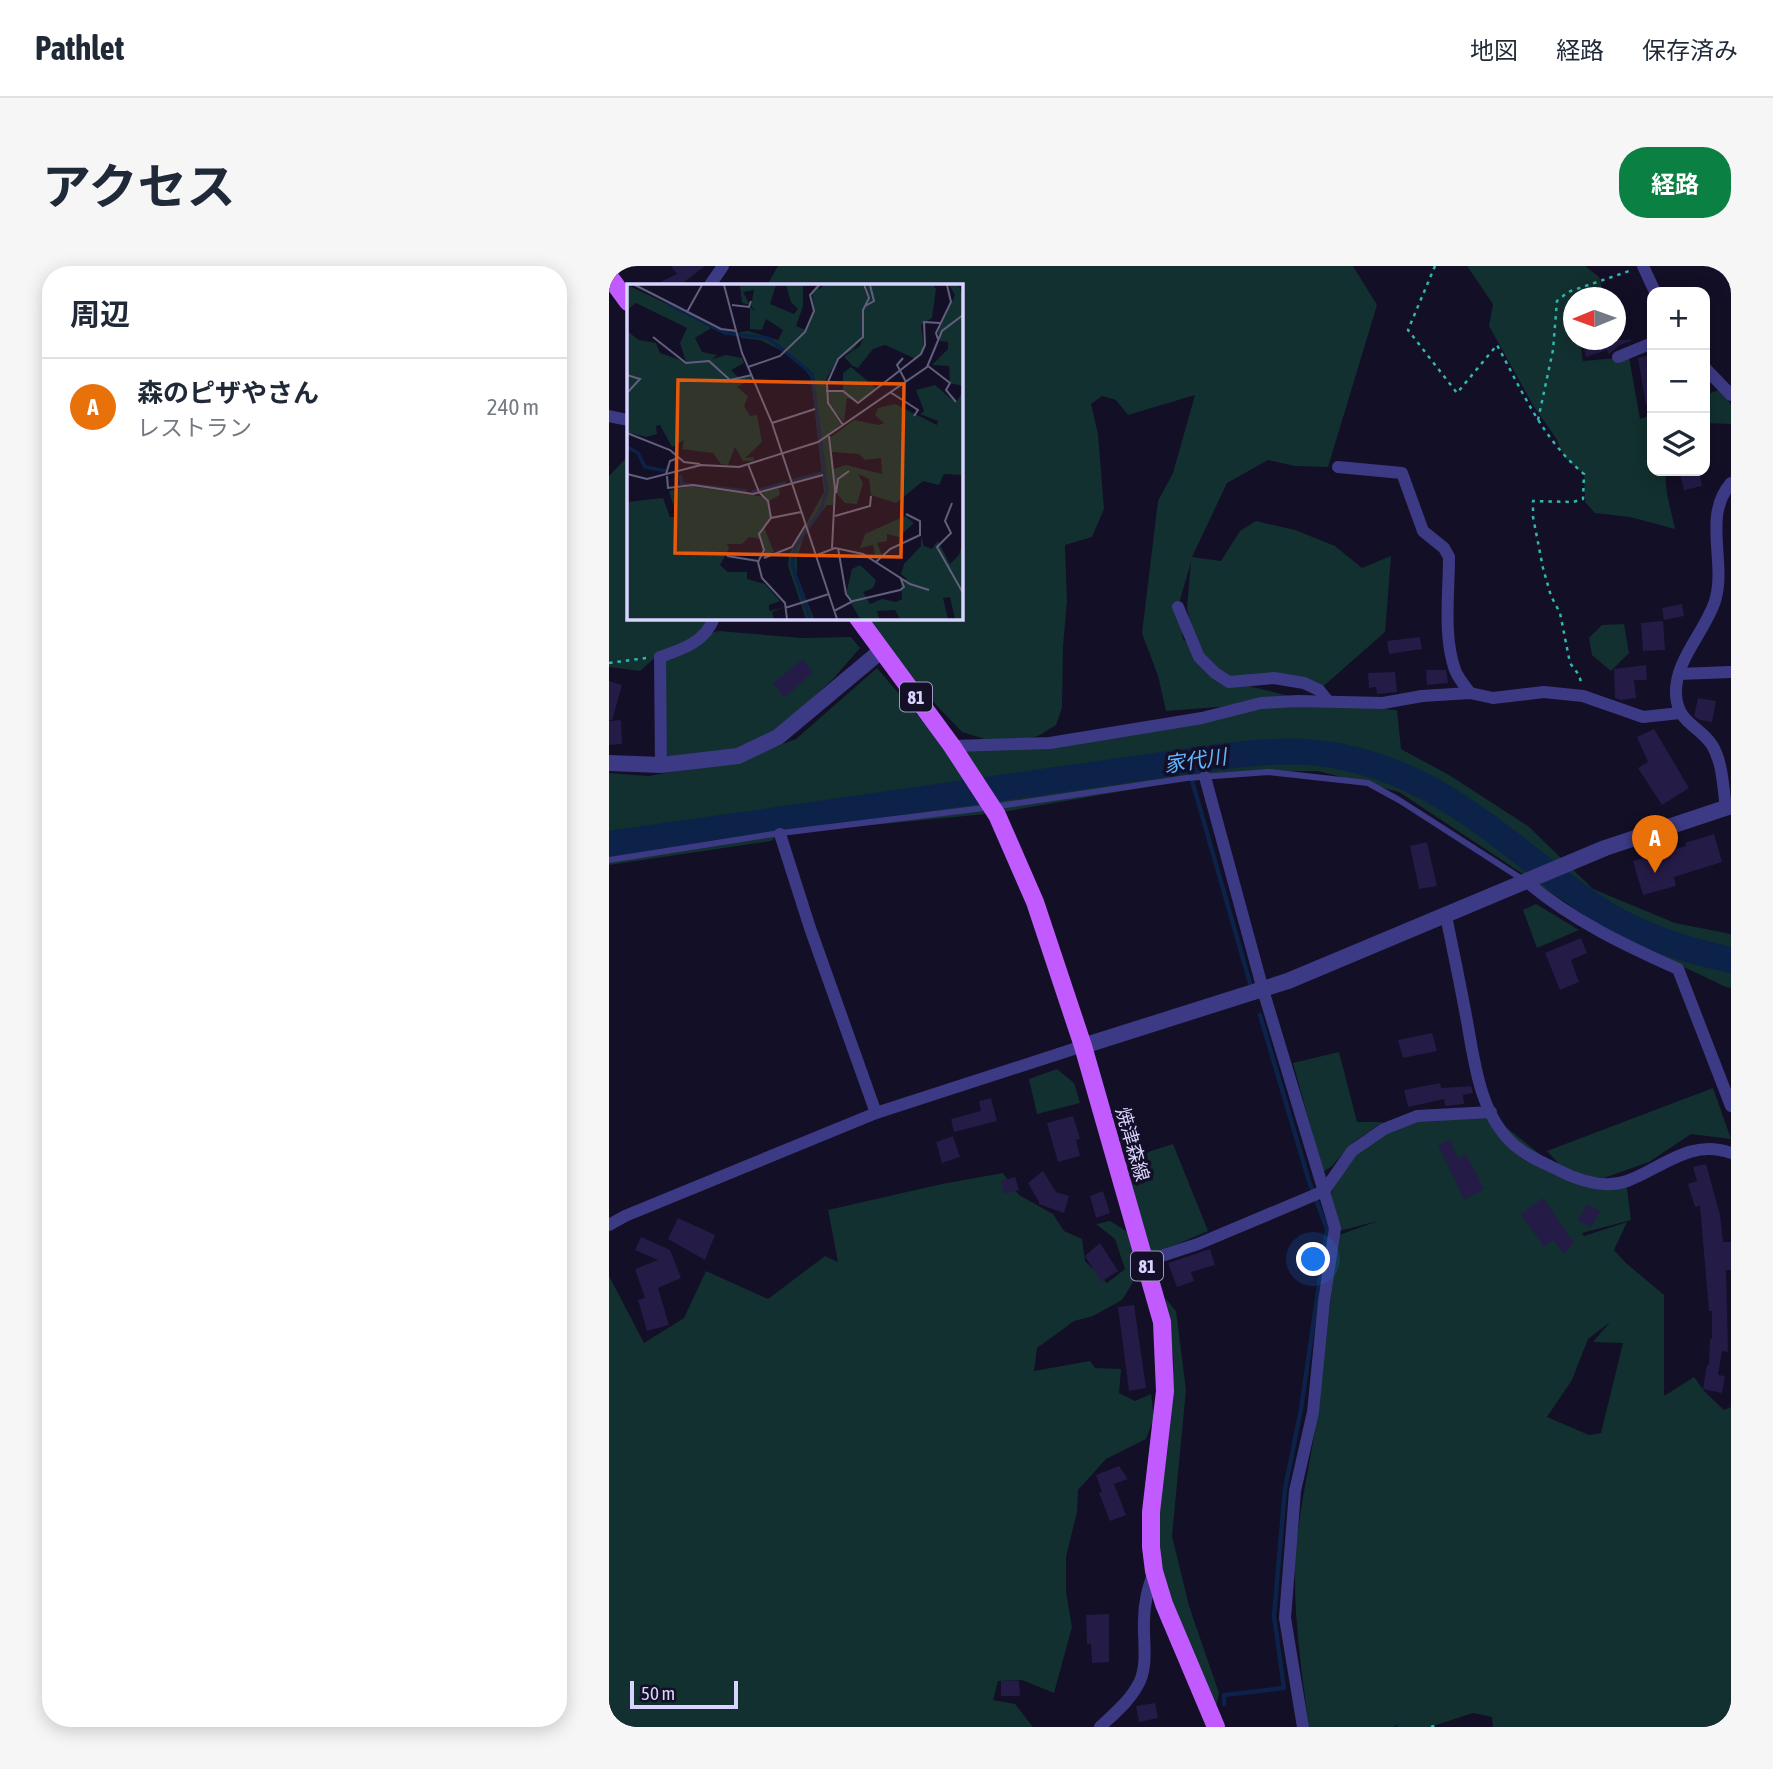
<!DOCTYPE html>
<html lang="ja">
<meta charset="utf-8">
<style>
:root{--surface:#fff;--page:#f6f6f7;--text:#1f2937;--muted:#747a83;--line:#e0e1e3;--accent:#0b8043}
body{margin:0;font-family:"Asap Condensed","Noto Sans JP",sans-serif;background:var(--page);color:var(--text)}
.controls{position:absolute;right:21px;top:21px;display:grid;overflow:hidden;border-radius:14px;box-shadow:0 4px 18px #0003}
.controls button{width:63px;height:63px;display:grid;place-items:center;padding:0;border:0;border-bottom:2px solid var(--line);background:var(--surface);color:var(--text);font:35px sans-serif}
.compass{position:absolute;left:954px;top:21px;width:63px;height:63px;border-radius:50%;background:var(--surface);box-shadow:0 4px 18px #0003;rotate:269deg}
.scale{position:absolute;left:21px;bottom:18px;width:108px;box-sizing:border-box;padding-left:7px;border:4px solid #d9d4ff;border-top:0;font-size:19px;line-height:24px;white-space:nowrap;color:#d9d4ff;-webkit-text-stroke:5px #130f26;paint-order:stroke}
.you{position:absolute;left:705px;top:994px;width:24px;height:24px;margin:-18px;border:5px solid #fff;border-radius:50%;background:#1a73e8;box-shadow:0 0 0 10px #1a73e833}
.badge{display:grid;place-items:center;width:46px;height:46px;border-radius:50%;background:var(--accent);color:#fff;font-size:23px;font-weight:700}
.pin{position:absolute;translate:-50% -58px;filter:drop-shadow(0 2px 4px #0008)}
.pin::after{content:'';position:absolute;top:37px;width:24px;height:21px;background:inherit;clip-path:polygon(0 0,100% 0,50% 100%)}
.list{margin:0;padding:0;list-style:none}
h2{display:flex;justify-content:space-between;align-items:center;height:91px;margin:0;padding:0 28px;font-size:30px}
h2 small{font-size:23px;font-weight:400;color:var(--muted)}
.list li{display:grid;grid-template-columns:46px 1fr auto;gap:21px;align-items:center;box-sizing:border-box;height:98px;padding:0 28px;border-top:2px solid var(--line)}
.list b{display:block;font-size:26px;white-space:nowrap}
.list p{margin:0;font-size:23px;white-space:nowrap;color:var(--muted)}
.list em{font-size:23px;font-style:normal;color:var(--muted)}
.icon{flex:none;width:38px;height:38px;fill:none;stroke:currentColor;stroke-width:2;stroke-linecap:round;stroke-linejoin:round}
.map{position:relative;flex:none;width:1122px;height:1461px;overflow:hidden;border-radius:28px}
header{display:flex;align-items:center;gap:42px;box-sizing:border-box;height:98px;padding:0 35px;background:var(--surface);border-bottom:2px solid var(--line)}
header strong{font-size:33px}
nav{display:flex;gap:38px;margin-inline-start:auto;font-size:24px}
.intro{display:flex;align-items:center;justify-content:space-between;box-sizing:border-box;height:168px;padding:0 42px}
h1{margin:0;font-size:49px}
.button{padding:18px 32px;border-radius:28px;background:var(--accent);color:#fff;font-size:24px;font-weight:700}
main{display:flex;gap:42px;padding:0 42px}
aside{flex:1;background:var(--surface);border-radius:28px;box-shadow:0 4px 18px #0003}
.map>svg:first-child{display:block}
.green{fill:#12302f;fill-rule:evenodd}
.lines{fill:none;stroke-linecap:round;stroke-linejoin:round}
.stream{stroke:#0c2248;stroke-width:4.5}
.river{stroke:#0c2248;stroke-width:26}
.building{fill:#241b47}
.path{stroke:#2fb8b0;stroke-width:2.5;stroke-dasharray:3.5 5;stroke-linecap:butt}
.service{stroke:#3d3a85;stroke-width:6}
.minor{stroke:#3d3a85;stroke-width:12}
.tertiary{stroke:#3d3a85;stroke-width:16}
.primary{stroke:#c25bff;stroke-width:18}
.labels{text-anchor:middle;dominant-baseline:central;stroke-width:7;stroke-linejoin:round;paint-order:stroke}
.shield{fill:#130f26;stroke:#9e99be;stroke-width:2}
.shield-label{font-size:18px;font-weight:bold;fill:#d9d4ff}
.street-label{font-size:19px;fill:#d9d4ff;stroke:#130f26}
.water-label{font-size:21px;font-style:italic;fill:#62b6ff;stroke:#130f26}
.inset-river{fill:none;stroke:#0c2248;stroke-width:3.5}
.inset-road{fill:none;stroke:#625e7d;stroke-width:2}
.view{fill:#e8590c;fill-opacity:0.15;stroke:#e8590c;stroke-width:3.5}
.inset-edge{fill:none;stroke:#d9d4ff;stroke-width:3.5}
</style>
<header>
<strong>Pathlet</strong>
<nav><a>地図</a><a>経路</a><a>保存済み</a></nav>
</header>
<div class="intro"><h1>アクセス</h1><a class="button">経路</a></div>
<main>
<aside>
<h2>周辺<small></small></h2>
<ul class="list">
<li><span class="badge" style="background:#e8710a">A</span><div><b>森のピザやさん</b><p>レストラン</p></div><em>240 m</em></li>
</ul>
</aside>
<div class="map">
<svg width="1122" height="1461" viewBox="0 0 1122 1461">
<rect width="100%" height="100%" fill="#130f26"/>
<g class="green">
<path d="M 169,0 L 744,0 L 768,39 L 719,201 L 686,200 L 659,194 L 618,217 L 583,291 L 612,295 L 631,265 L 647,255 L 686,264 L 726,280 L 753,302 L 782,290 L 776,366 L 710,424 L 688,411 L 623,416 L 701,435 L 686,437 L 788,444 L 792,483 L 840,509 L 919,560 L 984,623 L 1066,657 L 1122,668 L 1122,722 L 1117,721 L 1043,686 L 982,653 L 790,526 L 709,505 L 629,506 L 596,511 L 387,547 L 171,568 L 162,575 L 0,599 L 0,507 L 39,510 L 132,494 L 187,473 L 268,402 L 338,484 L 392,478 L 353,466 L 266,375 L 256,352 L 352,352 L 352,19 L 158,19 ZM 586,129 L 564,207 L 549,235 L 533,367 L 549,410 L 557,445 L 648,438 L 400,478 L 429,470 L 447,459 L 453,442 L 454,380 L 458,335 L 456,279 L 483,271 L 495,243 L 489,168 L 482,138 L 493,130 L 507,134 L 519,149 ZM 582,296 L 578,342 L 588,385 L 574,373 L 569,341 Z"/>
<path d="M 858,0 L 976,0 L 990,11 L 996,31 L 964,32 L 964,74 L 971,74 L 974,95 L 1020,91 L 1031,153 L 1043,149 L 1043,205 L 1056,205 L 1058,228 L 1066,263 L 1021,251 L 986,247 L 976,236 L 975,208 L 956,192 L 947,172 L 925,141 L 880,60 L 884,38 Z"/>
<path d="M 1112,123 L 1122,139 L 1122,158 L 1096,157 L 1096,129 Z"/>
<path d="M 19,190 L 19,352 L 101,352 L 95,368 L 110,365 L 193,372 L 242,371 L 251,382 L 223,414 L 166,467 L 121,491 L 59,498 L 51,391 L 49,389 L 31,405 L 0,401 L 0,210 Z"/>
<path d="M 1015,358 L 1020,387 L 1002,405 L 983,389 L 980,372 L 993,359 Z"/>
<path d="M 927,638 L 970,664 L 928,682 L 914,644 Z"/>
<path d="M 730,786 L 748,856 L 774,856 L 743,877 L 723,900 L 714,906 L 684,797 Z"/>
<path d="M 448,803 L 465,817 L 471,837 L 428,848 L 420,813 Z"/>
<path d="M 1104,822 L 1122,873 L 1082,868 L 1040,896 L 989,914 L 955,903 L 938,885 Z"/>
<path d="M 878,846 L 971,920 L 1017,915 L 1022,954 L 973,967 L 975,970 L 1018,956 L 1005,984 L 1017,997 L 1055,1029 L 1055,1130 L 1085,1111 L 1096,1126 L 1115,1144 L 1122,1141 L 1122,1461 L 884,1461 L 883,1451 L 864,1447 L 821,1461 L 787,1461 L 790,1458 L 784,1461 L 700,1461 C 693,1408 685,1356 686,1302 C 687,1258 698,1213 705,1170 C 715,1103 720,1036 730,969 L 769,955 L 730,965 L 722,927 L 747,882 L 808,850 ZM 1001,1056 L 984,1076 L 1014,1077 L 992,1167 L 980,1169 L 938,1151 L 963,1114 L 979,1073 Z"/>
<path d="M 564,878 L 599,965 L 543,989 L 514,894 Z"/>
<path d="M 394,907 L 410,929 L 444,948 L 455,965 L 473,973 L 476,995 L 498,1017 L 516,1003 L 506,973 L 487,958 L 501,955 L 517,965 L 527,983 L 529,1008 L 513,1034 L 484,1050 L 465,1055 L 428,1082 L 425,1105 L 481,1095 L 486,1102 L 512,1103 L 510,1127 L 526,1135 L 542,1128 L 545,1152 L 537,1173 L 497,1193 L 469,1224 L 468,1246 L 457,1291 L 457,1326 L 463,1361 L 445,1427 L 413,1414 L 389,1415 L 384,1434 L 406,1438 L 424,1461 L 0,1461 L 0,1010 L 35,1077 L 75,1052 L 97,1005 L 159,1033 L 216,990 L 229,996 L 219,944 L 333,918 Z"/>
<path d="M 556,1032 L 567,1045 L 577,1124 L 563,1270 L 580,1340 L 610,1427 L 607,1441 L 559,1329 L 550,1283 L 550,1252 L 565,1096 Z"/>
</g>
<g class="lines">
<g class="stream">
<path d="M 580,495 L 584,518 L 641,717"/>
<path d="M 615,1438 L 615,1429 L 675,1422 L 665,1350 L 676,1223 L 692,1143 L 718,963 L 700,915 L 651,749"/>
</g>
<path class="river" d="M 0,578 L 580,495 C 631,488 683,480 734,491 C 839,513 900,582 984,640 C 1025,668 1074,684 1122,694"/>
</g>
<g class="building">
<path d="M 62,0 L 96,0 L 71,19 L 45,19 L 68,8 Z"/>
<path d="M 973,74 L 1022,74 L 1022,75 L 1011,79 L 1001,87 L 999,88 L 998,84 L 977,91 Z"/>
<path d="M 1043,89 L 1043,138 L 1037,139 L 1029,92 Z"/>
<path d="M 1070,205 L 1090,205 L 1093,220 L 1075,224 Z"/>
<path d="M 1073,338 L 1075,350 L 1055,354 L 1053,342 Z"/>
<path d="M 1054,355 L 1056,384 L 1034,385 L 1032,357 Z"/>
<path d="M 811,371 L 813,383 L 780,388 L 778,375 Z"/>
<path d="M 194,393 L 204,406 L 175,432 L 164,417 Z"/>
<path d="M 1037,399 L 1038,414 L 1025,414 L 1027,432 L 1012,434 L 1006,432 L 1005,403 Z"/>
<path d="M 817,404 L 837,404 L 839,417 L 818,419 Z"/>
<path d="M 786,406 L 788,426 L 768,428 L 767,421 L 760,422 L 759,407 Z"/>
<path d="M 0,415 L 13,419 L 3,454 L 0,454 Z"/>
<path d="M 1089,432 L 1107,435 L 1103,456 L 1091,454 L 1085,450 Z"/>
<path d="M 12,454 L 13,478 L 0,479 L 0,455 Z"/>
<path d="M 1045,463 L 1080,522 L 1053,539 L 1029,502 L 1039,496 L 1028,471 Z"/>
<path d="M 1105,568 L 1113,596 L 1065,611 L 1067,620 L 1034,629 L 1024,595 L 1077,580 L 1076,577 Z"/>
<path d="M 818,576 L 828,620 L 810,623 L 801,580 Z"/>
<path d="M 972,672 L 978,687 L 962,694 L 970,716 L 951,724 L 936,687 Z"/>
<path d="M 823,767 L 828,785 L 794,792 L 789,774 Z"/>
<path d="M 831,817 L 832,822 L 862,820 L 864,827 L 854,829 L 855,838 L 836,840 L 835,833 L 799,841 L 795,824 Z"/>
<path d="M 382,832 L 388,855 L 345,866 L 342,853 L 372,845 L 370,835 Z"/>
<path d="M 464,850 L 471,873 L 467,874 L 471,890 L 449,896 L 438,857 Z"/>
<path d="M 344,870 L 351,891 L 333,897 L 327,876 Z"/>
<path d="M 841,874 L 849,892 L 857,888 L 875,923 L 855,934 L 829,879 Z"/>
<path d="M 1097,898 L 1111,949 L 1114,976 L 1122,976 L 1122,1004 L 1117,1004 L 1119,1086 L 1113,1085 L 1109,1109 L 1116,1110 L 1113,1127 L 1094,1123 L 1098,1099 L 1100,1099 L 1101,1073 L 1103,1073 L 1103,1045 L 1100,1045 L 1091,940 L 1086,941 L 1079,918 L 1088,915 L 1084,901 Z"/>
<path d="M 434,905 L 447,926 L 460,930 L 455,947 L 430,938 L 430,936 L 419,917 Z"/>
<path d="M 406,911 L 410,924 L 395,928 L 392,915 Z"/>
<path d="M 494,925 L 501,947 L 487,952 L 481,930 Z"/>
<path d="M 934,932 L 965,977 L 955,988 L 945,974 L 935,981 L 912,948 Z"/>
<path d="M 978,938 L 991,945 L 982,961 L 969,954 Z"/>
<path d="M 69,952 L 106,969 L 96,994 L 59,973 Z"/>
<path d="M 32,971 L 61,984 L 72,1012 L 49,1022 L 60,1059 L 38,1065 L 29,1034 L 36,1032 L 26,1003 L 49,994 L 26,984 Z"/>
<path d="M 491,977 L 509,1005 L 492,1016 L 476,990 Z"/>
<path d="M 601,983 L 606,999 L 582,1006 L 585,1015 L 568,1021 L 559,997 Z"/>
<path d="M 525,1039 L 537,1122 L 520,1125 L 509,1041 Z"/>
<path d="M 510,1200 L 519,1213 L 505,1218 L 517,1249 L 501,1255 L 490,1227 L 493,1226 L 487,1209 Z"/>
<path d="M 500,1348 L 500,1396 L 483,1397 L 482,1378 L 478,1378 L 477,1349 Z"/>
<path d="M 392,1415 L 410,1415 L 411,1430 L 392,1430 Z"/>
<path d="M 546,1437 L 549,1452 L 530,1456 L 527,1440 Z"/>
</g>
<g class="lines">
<g class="path">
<path d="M 826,0 L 799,64 L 848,127 L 888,79 C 913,125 934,174 975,208 L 974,233 L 964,236 L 924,235 L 924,251 L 934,302 L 942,330 L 951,347 L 961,397 L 970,409 L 972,416"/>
<path d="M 929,154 L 944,84 L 948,35 L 959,26 L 1023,4"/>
<path d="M 0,397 L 37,392"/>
<path d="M 822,1461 L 828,1459"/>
</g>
<path class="service" d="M 0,594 L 164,568 L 383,541 L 578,512 L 660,506 L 759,517 L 790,534 L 916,615"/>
<g class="minor">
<path d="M 1034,0 L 1046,26"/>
<path d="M 101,19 L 114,0"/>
<path d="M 1009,91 L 1043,77"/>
<path d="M 1096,102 L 1122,129"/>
<path d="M 0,150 L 19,154"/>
<path d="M 729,201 L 793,207 L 814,265 L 835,282 L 840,291 C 840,327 834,370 846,404 C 849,412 856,420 861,427"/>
<path d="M 569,341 L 590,391 L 606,407 L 620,416 L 665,412 L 695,417 L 710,424 L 719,435"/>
<path d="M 1070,408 L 1122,406"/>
<path d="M 343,480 L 441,477 L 593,452 L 652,437 L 689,435 L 774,437 L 813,430 L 861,427 L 884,432 L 935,426 L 974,430 L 1034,451 L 1071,447"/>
<path d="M 52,499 L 51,391 C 74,383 96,376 105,352"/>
<path d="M 596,511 L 654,724 L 726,962 L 715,1036 L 704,1146 L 686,1225 L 676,1352 L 694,1461"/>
<path d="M 1117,542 C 1114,522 1114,497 1103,479 C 1090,459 1069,458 1067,429 C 1065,395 1096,366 1106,335 C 1118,296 1093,250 1122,217"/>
<path d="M 171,568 L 201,662 L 267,847"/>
<path d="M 918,616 C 963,654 1015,679 1069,703 L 1122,840"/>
<path d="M 837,650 C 844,684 851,717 857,750 C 865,791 869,843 901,875 C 915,889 933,896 951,905 C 971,915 995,923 1018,915 C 1053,902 1082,872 1122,887"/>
<path d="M 0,959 L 16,950 L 267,847 L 474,780"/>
<path d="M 537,995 L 589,978 L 715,925 L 743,885 L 775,863 L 808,850 L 882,846"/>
<path d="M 491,1461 C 506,1447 522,1434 531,1415 C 539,1396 534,1374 535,1354 C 535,1336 539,1322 545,1305"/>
</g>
<g class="tertiary">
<path d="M 0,497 L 52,499 L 129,490 L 169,471 L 273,384"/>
<path d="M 474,780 L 679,715 L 996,582 L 1122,540"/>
</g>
<g class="primary">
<path d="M 0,10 L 19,36"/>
<path d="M 249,352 L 343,480 L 388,549 L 426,636 L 474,780 L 553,1056 L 556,1125 L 542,1246 L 542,1281 L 545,1305 L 555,1338 L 607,1461"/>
</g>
</g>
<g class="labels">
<g class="shield">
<rect x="291" y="416.5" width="32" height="29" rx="5"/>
<rect x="522" y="985.5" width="32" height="29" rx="5"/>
</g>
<g class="shield-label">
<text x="307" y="431">81</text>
<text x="538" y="1000">81</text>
</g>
<g class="street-label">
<text transform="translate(524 878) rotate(74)">焼津森線</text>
</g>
<g class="water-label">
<text transform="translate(586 494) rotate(-8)">家代川</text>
</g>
</g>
<g transform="translate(18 18)">
<rect width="336" height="336" fill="#130f26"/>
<path d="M 0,1 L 98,47 L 109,48 L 109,51 L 97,50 L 84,44 L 68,54 L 75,68 L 90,71 L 85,75 L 99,71 L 115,74 L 117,79 L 104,86 L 112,94 L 124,91 L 124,95 L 110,103 L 121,112 L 117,122 L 123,132 L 130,131 L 135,158 L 118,174 L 127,173 L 126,177 L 116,177 L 108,163 L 101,181 L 94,180 L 86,169 L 55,165 L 57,156 L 45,163 L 33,141 L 29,142 L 30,150 L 19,153 L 0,148 L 0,47 L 12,56 L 29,59 L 33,69 L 59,78 L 53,59 L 60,44 L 9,19 L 0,26 ZM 113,1 L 149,1 L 143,20 L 167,30 L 171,25 L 164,18 L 159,1 L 176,1 L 176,22 L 169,42 L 179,46 L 187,26 L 185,7 L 193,1 L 192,6 L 197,1 L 235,1 L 241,14 L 235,25 L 242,14 L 237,1 L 306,1 L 309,5 L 305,34 L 294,41 L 297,65 L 289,75 L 258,61 L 246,65 L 231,84 L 226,82 L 217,73 L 233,62 L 237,51 L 226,66 L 210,75 L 199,96 L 199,113 L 200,108 L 216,106 L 216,89 L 224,83 L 250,105 L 231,118 L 220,114 L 217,138 L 200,119 L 214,140 L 201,151 L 204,153 L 227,136 L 252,141 L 257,139 L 248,131 L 251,124 L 268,120 L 310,141 L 311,137 L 293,130 L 297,127 L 289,106 L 308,101 L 329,119 L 336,107 L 334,191 L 317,190 L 312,201 L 296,197 L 269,219 L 244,211 L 242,195 L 231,190 L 236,199 L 230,220 L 218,219 L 209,209 L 211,198 L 206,221 L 200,221 L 178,250 L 170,273 L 170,291 L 187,335 L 179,335 L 161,282 L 162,271 L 197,208 L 184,94 L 174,81 L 153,66 L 133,56 L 114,54 L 113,48 L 121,47 L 151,56 L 156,46 L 139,35 L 135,46 L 123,45 L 123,23 L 130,28 L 124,22 L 127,6 L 116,8 L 123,21 L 115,19 ZM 205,168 L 232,170 L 238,176 L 254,174 L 255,190 L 219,181 L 206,185 ZM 322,1 L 332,1 L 336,15 L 336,102 L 323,99 L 322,82 L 305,81 L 321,65 L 321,58 L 313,57 L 311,48 L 328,11 ZM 63,202 L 139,213 L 135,208 L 152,204 L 153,211 L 142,217 L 139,213 L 144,233 L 137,243 L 147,268 L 139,271 L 133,255 L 122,253 L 115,260 L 100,260 L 102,265 L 93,281 L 101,288 L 120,288 L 120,295 L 138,300 L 153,317 L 142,321 L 142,327 L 158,323 L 145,328 L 147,335 L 0,335 L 0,218 L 36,214 L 43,233 L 50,233 L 42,207 ZM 278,232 L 287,239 L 272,253 L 260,250 L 260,257 L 250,259 L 255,271 L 249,275 L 246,261 L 233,264 L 238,250 ZM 294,252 L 297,262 L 305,265 L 311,257 L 323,280 L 332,271 L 336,257 L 336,335 L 328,335 L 323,313 L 316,314 L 321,335 L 273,335 L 268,326 L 250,327 L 252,335 L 233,335 L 219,310 L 225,285 L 233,281 L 249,296 L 246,304 L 236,308 L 243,320 L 255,315 L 269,318 L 275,315 L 274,297 L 280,295 L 274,290 L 277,280 L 294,262 Z" fill="#12302f" fill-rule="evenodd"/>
<path class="inset-river" d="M 41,20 L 98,49 L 141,54 L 185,90 L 200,207 L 194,225 L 169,262 L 165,280 L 183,335M 0,163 L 11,169 L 18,183 L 39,187M 53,191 L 55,200 L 120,207M 165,197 L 199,188M 125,208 L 159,199"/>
<path class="inset-road" d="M 8,1 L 94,45 L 110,47M 97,1 L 115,69 L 145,139 L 210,335M 105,21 L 122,23 L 124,17M 238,22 L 247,17 L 243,1M 60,28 L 75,1M 26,53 L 59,79 L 82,77 L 103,96 L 125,91M 311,55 L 309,49 L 324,18 L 320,1M 276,74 L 270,81 L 279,98M 301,82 L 323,99 L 319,106 L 329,118M 121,83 L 153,72 L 178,48 L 187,27 L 183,11 L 192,1M 0,91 L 13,95 L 0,109M 199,107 L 216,107 L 231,119 L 294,70 L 298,61 L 297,38 L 313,39M 263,108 L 291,126 L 287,132M 145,139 L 188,125M 216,141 L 201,119 L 200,100 L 211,75 L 236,53 L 236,26 L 242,14 L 237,1M 0,149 L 43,166 L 57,178 L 73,180M 202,152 L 208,205 L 205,264M 121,180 L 132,208 L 141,217 L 144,234M 0,190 L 20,195 L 74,181 L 112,183 L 191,158 L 300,83 L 315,47 L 336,31M 39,190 L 43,177 L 51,174M 40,192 L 41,204 L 66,201 L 126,210 L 196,191M 209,209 L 211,195 L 222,187M 325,219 L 318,237 L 324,249 L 310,263 L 336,309M 208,232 L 243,222 L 244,212M 211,264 L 219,310 L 225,318M 190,271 L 208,264 L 236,270 L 283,300 L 302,306M 100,272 L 131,277M 137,274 L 165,263 L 179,240M 249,278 L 263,265 L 293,251 L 293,237 L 279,230M 158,324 L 202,310M 207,327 L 226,317 L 273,306 L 277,303 L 273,293M 160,335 L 158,319 L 135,294 L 131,278 L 137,266 L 132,250 L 144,234 L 174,228"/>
<path class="view" d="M 51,96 L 277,100 L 274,273 L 48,269 Z"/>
<rect width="336" height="336" class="inset-edge"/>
</g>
</svg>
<div class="controls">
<button>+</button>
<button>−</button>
<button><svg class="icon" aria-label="layers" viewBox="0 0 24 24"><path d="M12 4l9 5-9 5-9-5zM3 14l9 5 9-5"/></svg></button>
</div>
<svg class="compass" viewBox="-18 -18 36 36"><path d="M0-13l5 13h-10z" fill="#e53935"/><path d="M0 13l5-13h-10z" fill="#747a83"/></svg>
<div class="scale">50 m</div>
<div class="you"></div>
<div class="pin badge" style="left:1046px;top:607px;background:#e8710a">A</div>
</div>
</main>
